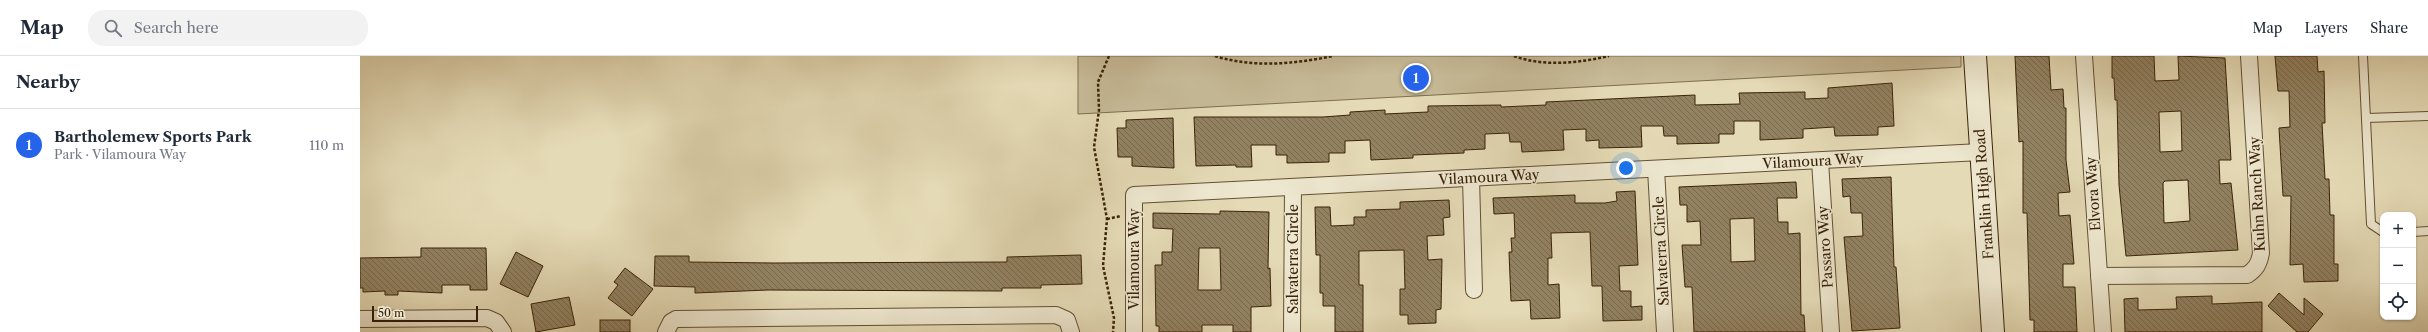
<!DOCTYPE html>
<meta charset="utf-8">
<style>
:root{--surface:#fff;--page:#f2f2f3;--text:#1f2937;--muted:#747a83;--line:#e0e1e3;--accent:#2563eb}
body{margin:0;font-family:"Libre Caslon Text",serif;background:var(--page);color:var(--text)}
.controls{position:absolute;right:12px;bottom:12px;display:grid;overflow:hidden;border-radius:8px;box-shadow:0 1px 3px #0004}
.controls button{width:36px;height:36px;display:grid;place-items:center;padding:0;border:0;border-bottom:1px solid var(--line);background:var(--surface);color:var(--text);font:20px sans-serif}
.scale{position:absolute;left:12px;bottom:10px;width:106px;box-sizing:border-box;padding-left:4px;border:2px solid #3a2208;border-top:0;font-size:11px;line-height:14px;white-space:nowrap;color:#3a2208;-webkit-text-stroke:3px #ede7cf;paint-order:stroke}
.you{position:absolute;left:1266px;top:112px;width:14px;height:14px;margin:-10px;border:3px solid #fff;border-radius:50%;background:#1a73e8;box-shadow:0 0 0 6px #1a73e833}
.badge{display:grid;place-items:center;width:26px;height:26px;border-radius:50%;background:var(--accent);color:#fff;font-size:13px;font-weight:700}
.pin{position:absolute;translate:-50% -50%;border:2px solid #fff;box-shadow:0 1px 4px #0006}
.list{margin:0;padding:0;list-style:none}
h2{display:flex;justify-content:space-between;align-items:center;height:52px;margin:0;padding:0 16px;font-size:17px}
h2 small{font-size:13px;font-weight:400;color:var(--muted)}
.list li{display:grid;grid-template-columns:26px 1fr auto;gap:12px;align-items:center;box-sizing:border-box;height:72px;padding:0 16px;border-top:1px solid var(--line)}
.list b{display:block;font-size:15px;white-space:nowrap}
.list p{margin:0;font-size:13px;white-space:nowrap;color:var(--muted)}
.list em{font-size:13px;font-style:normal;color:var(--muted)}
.icon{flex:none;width:22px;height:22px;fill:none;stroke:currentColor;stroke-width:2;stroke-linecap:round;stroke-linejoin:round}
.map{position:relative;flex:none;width:2068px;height:276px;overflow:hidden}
header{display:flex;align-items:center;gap:24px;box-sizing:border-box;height:56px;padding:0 20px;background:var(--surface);border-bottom:1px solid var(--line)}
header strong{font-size:19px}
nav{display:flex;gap:22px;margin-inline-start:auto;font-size:14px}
.search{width:280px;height:36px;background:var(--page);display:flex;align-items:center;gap:10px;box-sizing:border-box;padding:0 14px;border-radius:16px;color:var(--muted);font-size:15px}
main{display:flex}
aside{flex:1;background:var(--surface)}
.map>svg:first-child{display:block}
.green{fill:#c7bb98;stroke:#806e50}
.building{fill:url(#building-back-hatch);stroke:#3a2208;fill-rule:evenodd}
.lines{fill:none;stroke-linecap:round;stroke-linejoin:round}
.lane-casing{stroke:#645033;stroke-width:10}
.street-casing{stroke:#645033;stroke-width:18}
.secondary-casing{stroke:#3a2208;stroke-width:24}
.path{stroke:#3a2208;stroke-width:2.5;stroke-dasharray:3 2;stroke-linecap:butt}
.lane{stroke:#ede7cf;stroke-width:8}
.street{stroke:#ede7cf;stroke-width:16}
.secondary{stroke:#ede7cf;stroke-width:22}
.labels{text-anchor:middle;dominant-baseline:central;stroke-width:3;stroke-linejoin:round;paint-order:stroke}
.street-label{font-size:14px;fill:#3a2208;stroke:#ede7cf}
</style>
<header>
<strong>Map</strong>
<div class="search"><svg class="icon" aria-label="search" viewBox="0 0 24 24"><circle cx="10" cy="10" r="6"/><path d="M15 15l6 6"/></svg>Search here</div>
<nav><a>Map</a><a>Layers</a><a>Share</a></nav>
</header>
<main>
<aside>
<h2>Nearby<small></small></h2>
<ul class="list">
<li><span class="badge">1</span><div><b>Bartholemew Sports Park</b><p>Park · Vilamoura Way</p></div><em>110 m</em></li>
</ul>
</aside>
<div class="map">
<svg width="2068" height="276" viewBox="0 0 2068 276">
<defs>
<pattern id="building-back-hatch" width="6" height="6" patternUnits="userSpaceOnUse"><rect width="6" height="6" fill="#928262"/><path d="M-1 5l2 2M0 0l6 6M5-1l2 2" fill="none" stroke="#786a4f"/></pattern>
</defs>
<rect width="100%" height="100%" fill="#e4dab5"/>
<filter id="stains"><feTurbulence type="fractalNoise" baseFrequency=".005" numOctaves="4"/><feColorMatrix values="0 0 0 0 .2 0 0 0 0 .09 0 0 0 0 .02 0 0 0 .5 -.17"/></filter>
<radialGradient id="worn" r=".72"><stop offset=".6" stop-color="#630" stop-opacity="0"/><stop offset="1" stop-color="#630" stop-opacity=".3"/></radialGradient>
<path class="green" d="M 718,0 L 1601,0 L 1601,11 L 718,58 Z"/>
<g class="building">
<path d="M 1655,0 L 1689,0 L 1691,34 L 1703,33 L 1704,52 L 1706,52 L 1706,104 L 1710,136 L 1698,137 L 1699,160 L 1710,159 L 1714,208 L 1703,208 L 1703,231 L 1715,231 L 1717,276 L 1674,276 L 1674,264 L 1670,264 L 1667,157 L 1663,157 L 1663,85 L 1659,86 Z"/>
<path d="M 1752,0 L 1794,0 L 1795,25 L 1819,24 L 1818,0 L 1865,2 L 1871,104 L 1859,104 L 1860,128 L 1871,127 L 1878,194 L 1766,200 L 1759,129 L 1757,44 L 1755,44 L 1754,22 L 1752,22 ZM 1821,55 L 1822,95 L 1800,96 L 1799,56 ZM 1828,124 L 1830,165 L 1804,167 L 1803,127 L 1805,125 Z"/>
<path d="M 1915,0 L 1957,0 L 1958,16 L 1964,15 L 1965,67 L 1962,67 L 1965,123 L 1969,123 L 1970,159 L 1974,159 L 1974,208 L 1978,208 L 1978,225 L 1944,226 L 1943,208 L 1930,209 L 1931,140 L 1923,140 L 1919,72 L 1930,71 L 1929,35 L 1918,35 Z"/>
<path d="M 1532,27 L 1534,70 L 1518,71 L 1518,79 L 1475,80 L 1474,71 L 1443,73 L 1443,82 L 1400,84 L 1400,65 L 1374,65 L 1374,78 L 1359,78 L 1359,87 L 1317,88 L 1317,80 L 1304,80 L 1303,70 L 1281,70 L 1282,91 L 1239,92 L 1239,84 L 1226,85 L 1226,73 L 1203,74 L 1204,94 L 1162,96 L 1161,86 L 1150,86 L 1149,77 L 1125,78 L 1125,93 L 1104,94 L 1104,97 L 1053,99 L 1053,102 L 1011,104 L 1010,84 L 985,85 L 985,97 L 969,97 L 969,106 L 927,107 L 927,99 L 916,99 L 916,89 L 891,89 L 892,111 L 876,111 L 876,109 L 836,110 L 834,61 L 963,61 L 990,59 L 990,56 L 1025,54 L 1025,58 L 1068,56 L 1068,50 L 1141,49 L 1141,51 L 1186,49 L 1186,46 L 1335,39 L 1335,49 L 1380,48 L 1379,37 L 1445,36 L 1445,43 L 1468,42 L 1468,32 Z"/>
<path d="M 813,62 L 814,112 L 772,110 L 772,101 L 758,101 L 757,72 L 766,72 L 766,64 Z"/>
<path d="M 1531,121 L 1534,211 L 1536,211 L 1540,272 L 1492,275 L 1484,181 L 1503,180 L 1502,157 L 1491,157 L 1490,140 L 1483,141 L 1482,123 Z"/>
<path d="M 1436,126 L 1437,142 L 1417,142 L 1418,166 L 1428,166 L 1428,178 L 1440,177 L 1441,259 L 1444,259 L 1445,276 L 1334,276 L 1332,231 L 1325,231 L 1322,189 L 1341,189 L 1340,165 L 1327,166 L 1327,149 L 1320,149 L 1319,131 ZM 1394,162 L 1395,205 L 1371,206 L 1370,163 Z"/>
<path d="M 1275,135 L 1278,209 L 1259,210 L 1260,235 L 1271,235 L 1271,251 L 1282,250 L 1282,264 L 1243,265 L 1242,230 L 1232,230 L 1230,176 L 1191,177 L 1192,202 L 1188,202 L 1188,229 L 1199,228 L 1200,262 L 1171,263 L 1170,244 L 1151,245 L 1149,196 L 1152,196 L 1151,182 L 1155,182 L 1154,157 L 1134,158 L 1133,142 L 1215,139 L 1215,147 L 1245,147 L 1257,145 L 1256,136 Z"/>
<path d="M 1089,144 L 1090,161 L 1083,162 L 1084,179 L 1067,180 L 1068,204 L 1082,203 L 1081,253 L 1076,254 L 1076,267 L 1048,268 L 1048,259 L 1040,259 L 1040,233 L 1045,233 L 1044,194 L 999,195 L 999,229 L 1003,229 L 1003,276 L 975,276 L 975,250 L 963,250 L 963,237 L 960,237 L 960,199 L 956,199 L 955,151 L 970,151 L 971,170 L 994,169 L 994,161 L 1006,161 L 1006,154 L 1040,153 L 1040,146 Z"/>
<path d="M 860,155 L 909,156 L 908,213 L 910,212 L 911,250 L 891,251 L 891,276 L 873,276 L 873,269 L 842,269 L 842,276 L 799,276 L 799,270 L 796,270 L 795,209 L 802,209 L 802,196 L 812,196 L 813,173 L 793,172 L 793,157 L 860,158 ZM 839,192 L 860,192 L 861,234 L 838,234 Z"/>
<path d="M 61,192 L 126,192 L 127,234 L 110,234 L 110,229 L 82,229 L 82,237 L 38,235 L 38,239 L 25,239 L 25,235 L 3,236 L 3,232 L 0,232 L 0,202 L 61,201 Z"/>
<path d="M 156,196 L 183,210 L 168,241 L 140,228 Z"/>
<path d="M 721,199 L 722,228 L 681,229 L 681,232 L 642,232 L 642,235 L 408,234 L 335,237 L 335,231 L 294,230 L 295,200 L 329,200 L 329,206 L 413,207 L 647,206 L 647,201 Z"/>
<path d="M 265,212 L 293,233 L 272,260 L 248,242 L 258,229 L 254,226 Z"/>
<path d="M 1919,237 L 1944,259 L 1944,242 L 1963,258 L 1948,276 L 1937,276 L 1908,250 Z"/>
<path d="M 1852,240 L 1852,248 L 1902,246 L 1902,276 L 1765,276 L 1764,243 L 1778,242 L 1778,254 L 1817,253 L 1816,241 Z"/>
<path d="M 209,241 L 215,269 L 176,276 L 171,248 Z"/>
<rect x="240" y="264" width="30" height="12"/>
</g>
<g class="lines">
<defs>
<g id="lane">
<path d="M 2003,0 L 2011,168 L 2023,176"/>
<path d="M 2006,62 L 2068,60"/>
<path d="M 2053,176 L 2068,175"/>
</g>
<g id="street">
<path d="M 1724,0 L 1743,276"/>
<path d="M 1460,105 L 1471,276"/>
<path d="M 1296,113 L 1305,276"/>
<path d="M 1111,122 L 1114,234"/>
<path d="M 1739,220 L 1887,219 C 1896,213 1899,208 1901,197 L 1889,0"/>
<path d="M 0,263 L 127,262 L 136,266 L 143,276"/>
<path d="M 306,276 L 311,266 L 316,263 L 696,259 L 707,264 L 711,276"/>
<path d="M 774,276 L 774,139 L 1621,96"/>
<path d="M 932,276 L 933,131"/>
</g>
<path id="secondary" d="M 1615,0 L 1633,276"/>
</defs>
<use href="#lane" class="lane-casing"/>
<use href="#street" class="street-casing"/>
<use href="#secondary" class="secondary-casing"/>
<g class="path">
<path d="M 749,0 L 738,26 L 739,54 L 734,91 L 747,163 L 743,210 L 754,262 L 753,276"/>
<path d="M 855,0 C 893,12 934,8 973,0"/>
<path d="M 1154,0 C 1183,11 1219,7 1249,0"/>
<path d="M 747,163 L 761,160"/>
</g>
<use href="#lane" class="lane"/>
<use href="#street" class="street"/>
<use href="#secondary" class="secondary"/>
</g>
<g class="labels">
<g class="street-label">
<text transform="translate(1453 105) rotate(-3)">Vilamoura Way</text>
<text transform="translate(1129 121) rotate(-3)">Vilamoura Way</text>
<text transform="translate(1624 138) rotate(-94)">Franklin High Road</text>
<text transform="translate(1733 138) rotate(-94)">Elvora Way</text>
<text transform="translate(1897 138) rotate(-93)">Kuhn Ranch Way</text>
<text transform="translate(1465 191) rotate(-94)">Passaro Way</text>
<text transform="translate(1301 195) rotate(-93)">Salvaterra Circle</text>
<text transform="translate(774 203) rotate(-90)">Vilamoura Way</text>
<text transform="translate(933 203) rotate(-90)">Salvaterra Circle</text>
</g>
</g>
<rect width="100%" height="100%" filter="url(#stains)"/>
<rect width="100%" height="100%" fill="url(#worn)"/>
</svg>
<div class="controls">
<button>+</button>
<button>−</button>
<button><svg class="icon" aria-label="locate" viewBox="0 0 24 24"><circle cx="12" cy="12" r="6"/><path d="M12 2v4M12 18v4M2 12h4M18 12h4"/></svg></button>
</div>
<div class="scale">50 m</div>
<div class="you"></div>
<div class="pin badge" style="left:1056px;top:22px">1</div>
</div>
</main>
